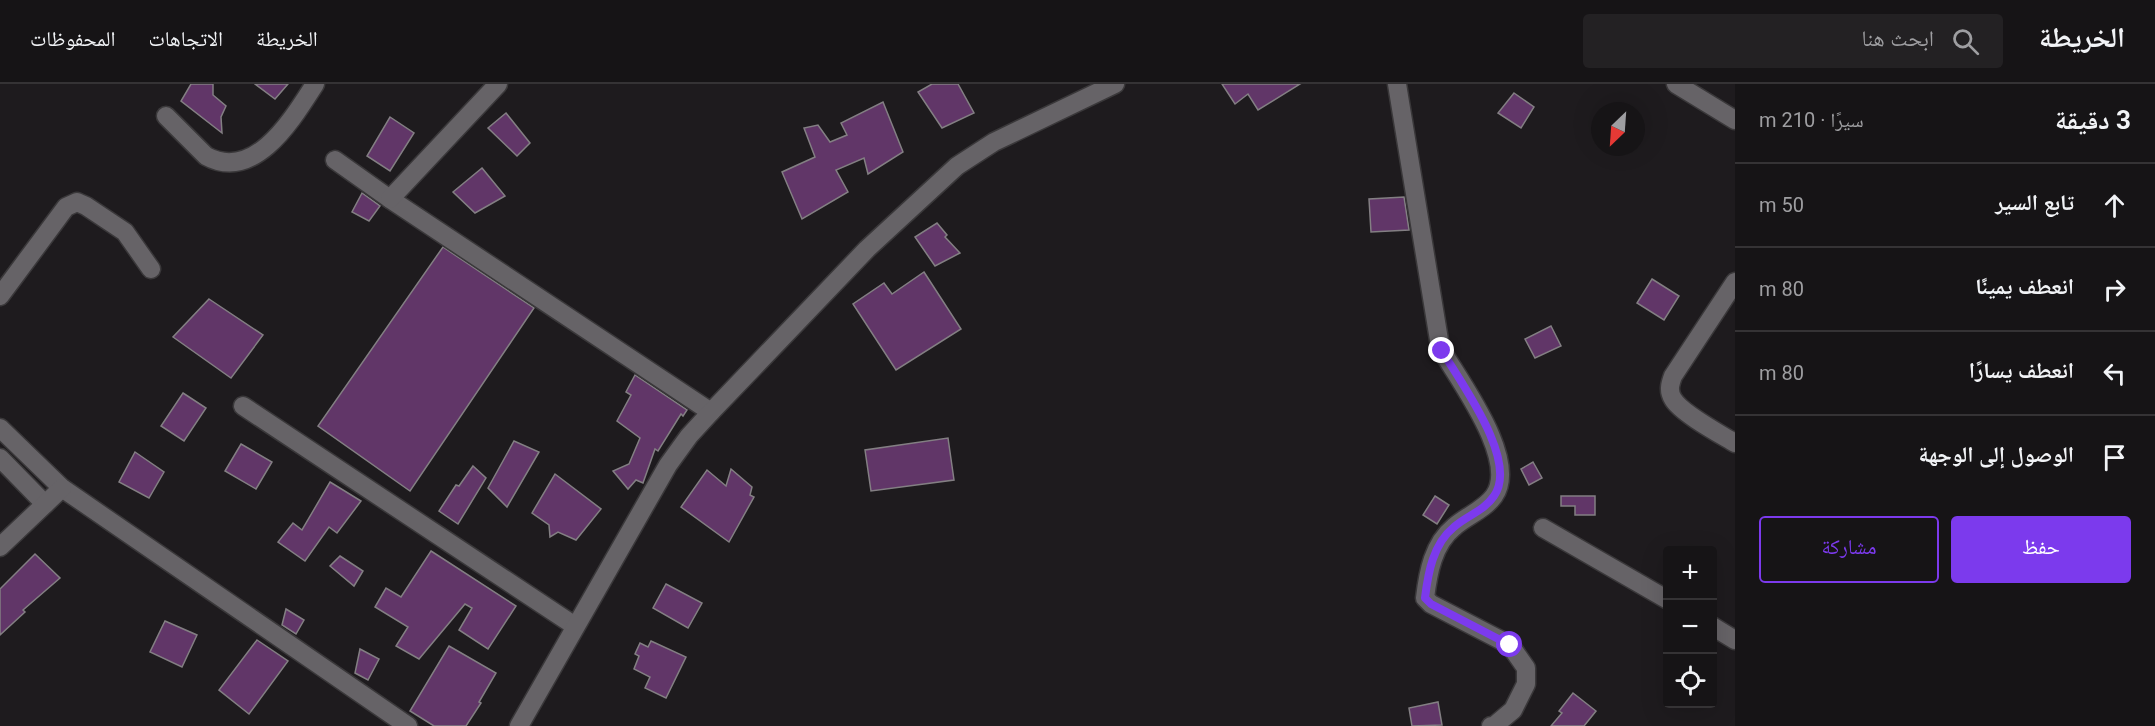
<!DOCTYPE html>
<html lang="ar">
<meta charset="utf-8">
<style>
:root{--surface:#161416;--page:#232123;--text:#f1f3f6;--muted:#9e9ea1;--line:#353335;--accent:#7c3aed}
body{margin:0;font-family:Roboto,"Noto Naskh Arabic",sans-serif;background:var(--page);color:var(--text);direction:rtl}
.controls{position:absolute;right:18px;bottom:18px;display:grid;overflow:hidden;border-radius:6px;box-shadow:0 6px 24px #0002}
.controls button{width:54px;height:54px;display:grid;place-items:center;padding:0;border:0;border-bottom:2px solid var(--line);background:var(--surface);color:var(--text);font:30px sans-serif}
.compass{position:absolute;left:1591px;top:18px;width:54px;height:54px;border-radius:50%;background:var(--surface);box-shadow:0 6px 24px #0002;rotate:205deg}
.stop{position:absolute;width:18px;height:18px;margin:-14px;border:4px solid #7c3aed;border-radius:50%;background:#fff}
.stop.end{background:#7c3aed;border-color:#fff;box-shadow:0 2px 6px #0008}
.list{margin:0;padding:0;list-style:none}
h2{display:flex;justify-content:space-between;align-items:center;height:78px;margin:0;padding:0 24px;font-size:26px}
h2 small{font-size:20px;font-weight:400;color:var(--muted)}
.list li{display:grid;grid-template-columns:39px 1fr auto;gap:18px;align-items:center;box-sizing:border-box;height:84px;padding:0 24px;border-top:2px solid var(--line)}
.list b{display:block;font-size:22px;white-space:nowrap}
.list em{font-size:20px;font-style:normal;color:var(--muted)}
.actions{display:flex;gap:12px;padding:18px 24px}
.actions a{flex:1;padding:14px 0;border:2px solid var(--accent);border-radius:6px;text-align:center;font-size:21px;color:var(--accent)}
.actions .main{background:var(--accent);color:#fff}
.icon{flex:none;width:33px;height:33px;fill:none;stroke:currentColor;stroke-width:2;stroke-linecap:round;stroke-linejoin:round}
.map{position:relative;flex:none;width:1735px;height:642px;overflow:hidden;direction:ltr}
header{display:flex;align-items:center;gap:36px;box-sizing:border-box;height:84px;padding:0 30px;background:var(--surface);border-bottom:2px solid var(--line)}
header strong{font-size:28px}
nav{display:flex;gap:33px;margin-inline-start:auto;font-size:21px}
.search{width:420px;height:54px;background:var(--page);display:flex;align-items:center;gap:15px;box-sizing:border-box;padding:0 21px;border-radius:6px;color:var(--muted);font-size:22px}
main{display:flex}
aside{flex:1;background:var(--surface)}
.map>svg:first-child{display:block}
.building{fill:#613668;stroke:#837f83;stroke-width:1.5}
.lines{fill:none;stroke-linecap:round;stroke-linejoin:round}
.minor-casing{stroke:#3a383a;stroke-width:21}
.minor{stroke:#666367;stroke-width:18}
.route{stroke:#7c3aed;stroke-width:8}
</style>
<header>
<strong>الخريطة</strong>
<div class="search"><svg class="icon" aria-label="search" viewBox="0 0 24 24"><circle cx="10" cy="10" r="6"/><path d="M15 15l6 6"/></svg>ابحث هنا</div>
<nav><a>الخريطة</a><a>الاتجاهات</a><a>المحفوظات</a></nav>
</header>
<main>
<aside>
<h2>3 دقيقة<small>سيرًا · 210 m</small></h2>
<ul class="list">
<li><svg class="icon" aria-label="ahead" viewBox="0 0 24 24"><path d="M12 20V5M6 11l6-6 6 6"/></svg><div><b>تابع السير</b></div><em>50 m</em></li>
<li><svg class="icon" aria-label="right" viewBox="0 0 24 24"><path d="M7 20v-9h11M14 6l5 5-5 5"/></svg><div><b>انعطف يمينًا</b></div><em>80 m</em></li>
<li><svg class="icon" aria-label="left" viewBox="0 0 24 24"><path d="M17 20v-9H6M10 6l-5 5 5 5"/></svg><div><b>انعطف يسارًا</b></div><em>80 m</em></li>
<li><svg class="icon" aria-label="arrive" viewBox="0 0 24 24"><path d="M6 21V4h12l-3 4 3 4H6"/></svg><div><b>الوصول إلى الوجهة</b></div></li>
</ul>
<div class="actions"><a class="main">حفظ</a><a>مشاركة</a></div>
</aside>
<div class="map">
<svg width="1735" height="642" viewBox="0 0 1735 642">
<rect width="100%" height="100%" fill="#1e1b1e"/>
<g class="building">
<path d="M 191,0 L 213,0 L 213,11 L 226,22 L 221,33 L 222,49 L 181,17 Z"/>
<path d="M 255,0 L 288,0 L 275,15 Z"/>
<path d="M 932,0 L 958,0 L 974,29 L 942,44 L 918,8 Z"/>
<path d="M 1222,0 L 1300,0 L 1258,26 L 1248,10 L 1235,20 Z"/>
<path d="M 1514,9 L 1534,23 L 1521,44 L 1498,29 Z"/>
<path d="M 883,18 L 903,68 L 868,90 L 864,74 L 836,86 L 848,108 L 802,135 L 782,88 L 815,73 L 804,44 L 818,41 L 830,58 L 847,51 L 841,39 Z"/>
<path d="M 506,29 L 530,59 L 517,72 L 488,44 Z"/>
<path d="M 390,33 L 414,49 L 390,87 L 367,72 Z"/>
<path d="M 482,84 L 505,112 L 475,129 L 453,108 Z"/>
<path d="M 362,109 L 380,122 L 369,137 L 352,128 Z"/>
<path d="M 1404,113 L 1409,146 L 1371,148 L 1369,115 Z"/>
<path d="M 937,139 L 947,151 L 945,153 L 960,169 L 935,182 L 915,153 Z"/>
<path d="M 443,163 L 534,224 L 410,407 L 318,342 Z"/>
<path d="M 924,188 L 961,245 L 896,286 L 853,220 L 884,199 L 892,210 Z"/>
<path d="M 1652,195 L 1679,212 L 1664,236 L 1637,219 Z"/>
<path d="M 209,215 L 263,251 L 231,294 L 173,253 Z"/>
<path d="M 1551,242 L 1561,262 L 1535,274 L 1525,255 Z"/>
<path d="M 635,291 L 687,326 L 683,332 L 681,330 L 658,367 L 655,365 L 643,399 L 636,396 L 628,405 L 613,387 L 629,380 L 640,354 L 617,337 L 631,311 L 626,308 Z"/>
<path d="M 183,309 L 206,324 L 184,357 L 161,342 Z"/>
<path d="M 948,354 L 954,396 L 871,407 L 865,366 Z"/>
<path d="M 514,357 L 539,368 L 507,423 L 488,404 Z"/>
<path d="M 241,360 L 272,378 L 256,405 L 225,387 Z"/>
<path d="M 135,368 L 164,388 L 149,414 L 119,398 Z"/>
<path d="M 1533,378 L 1542,394 L 1529,401 L 1521,385 Z"/>
<path d="M 473,382 L 486,394 L 458,440 L 439,427 L 456,401 L 459,402 Z"/>
<path d="M 731,385 L 752,403 L 750,411 L 754,413 L 729,458 L 681,423 L 707,386 L 726,402 Z"/>
<path d="M 555,390 L 601,425 L 576,456 L 558,448 L 550,453 L 549,441 L 532,429 Z"/>
<path d="M 330,398 L 361,417 L 337,449 L 329,443 L 305,477 L 278,458 L 293,439 L 302,446 Z"/>
<path d="M 1435,412 L 1449,421 L 1437,440 L 1423,431 Z"/>
<path d="M 1561,412 L 1595,412 L 1595,431 L 1575,431 L 1575,422 L 1561,422 Z"/>
<path d="M 431,467 L 516,522 L 488,565 L 459,546 L 472,524 L 465,520 L 419,575 L 396,562 L 408,543 L 375,523 L 386,504 L 401,513 Z"/>
<path d="M 35,470 L 60,494 L 23,526 L 25,528 L 0,551 L 0,505 Z"/>
<path d="M 340,472 L 363,487 L 354,502 L 330,482 Z"/>
<path d="M 666,500 L 702,519 L 688,544 L 653,524 Z"/>
<path d="M 286,525 L 304,536 L 296,550 L 282,541 Z"/>
<path d="M 165,537 L 197,551 L 182,583 L 150,568 Z"/>
<path d="M 257,556 L 288,577 L 249,630 L 219,606 Z"/>
<path d="M 651,557 L 686,573 L 666,614 L 645,604 L 650,593 L 634,585 L 639,572 L 635,570 L 640,559 L 648,563 Z"/>
<path d="M 449,562 L 496,589 L 479,618 L 481,619 L 466,642 L 434,642 L 410,627 Z"/>
<path d="M 360,565 L 379,575 L 368,596 L 355,589 Z"/>
<path d="M 1573,609 L 1596,627 L 1584,642 L 1551,642 L 1562,629 L 1559,627 Z"/>
<path d="M 1438,618 L 1442,641 L 1412,642 L 1409,624 Z"/>
</g>
<g class="lines">
<defs>
<g id="minor">
<path d="M 1397,0 L 1439,256 L 1442,267 C 1461,299 1519,377 1494,412 C 1484,426 1466,432 1454,443 C 1433,460 1428,489 1425,514 L 1431,520 L 1510,561 L 1526,584 L 1526,600 L 1513,626 L 1494,642 L 1491,642"/>
<path d="M 1676,0 L 1735,36"/>
<path d="M 166,32 L 206,72 C 255,99 293,34 315,0"/>
<path d="M 335,76 L 390,115 L 711,328"/>
<path d="M 390,115 L 498,0"/>
<path d="M 1735,198 L 1673,292 C 1670,300 1668,307 1673,315 C 1681,329 1720,350 1735,359"/>
<path d="M 0,212 L 66,123 L 77,118 L 86,122 L 125,148 L 151,185"/>
<path d="M 243,322 L 575,542"/>
<path d="M 0,344 L 62,404 L 408,642"/>
<path d="M 0,374 L 45,420"/>
<path d="M 1543,444 L 1668,516"/>
<path d="M 0,463 L 62,404"/>
<path d="M 1712,542 L 1735,556"/>
<path d="M 519,642 L 668,381 L 689,352 L 711,328 L 867,165 L 957,82 L 994,58 L 1115,0"/>
</g>
</defs>
<use href="#minor" class="minor-casing"/>
<use href="#minor" class="minor"/>
</g>
<g class="lines">
<path class="route" d="M 1442,267 C 1461,299 1519,377 1494,412 C 1484,427 1466,432 1454,443 C 1433,460 1428,489 1425,514 L 1431,520 L 1510,561"/>
</g>
</svg>
<div class="controls">
<button>+</button>
<button>−</button>
<button><svg class="icon" aria-label="locate" viewBox="0 0 24 24"><circle cx="12" cy="12" r="6"/><path d="M12 2v4M12 18v4M2 12h4M18 12h4"/></svg></button>
</div>
<svg class="compass" viewBox="-18 -18 36 36"><path d="M0-13l5 13h-10z" fill="#e53935"/><path d="M0 13l5-13h-10z" fill="#9e9ea1"/></svg>
<div class="stop" style="left:1510px;top:561px"></div>
<div class="stop end" style="left:1442px;top:267px"></div>
</div>
</main>
